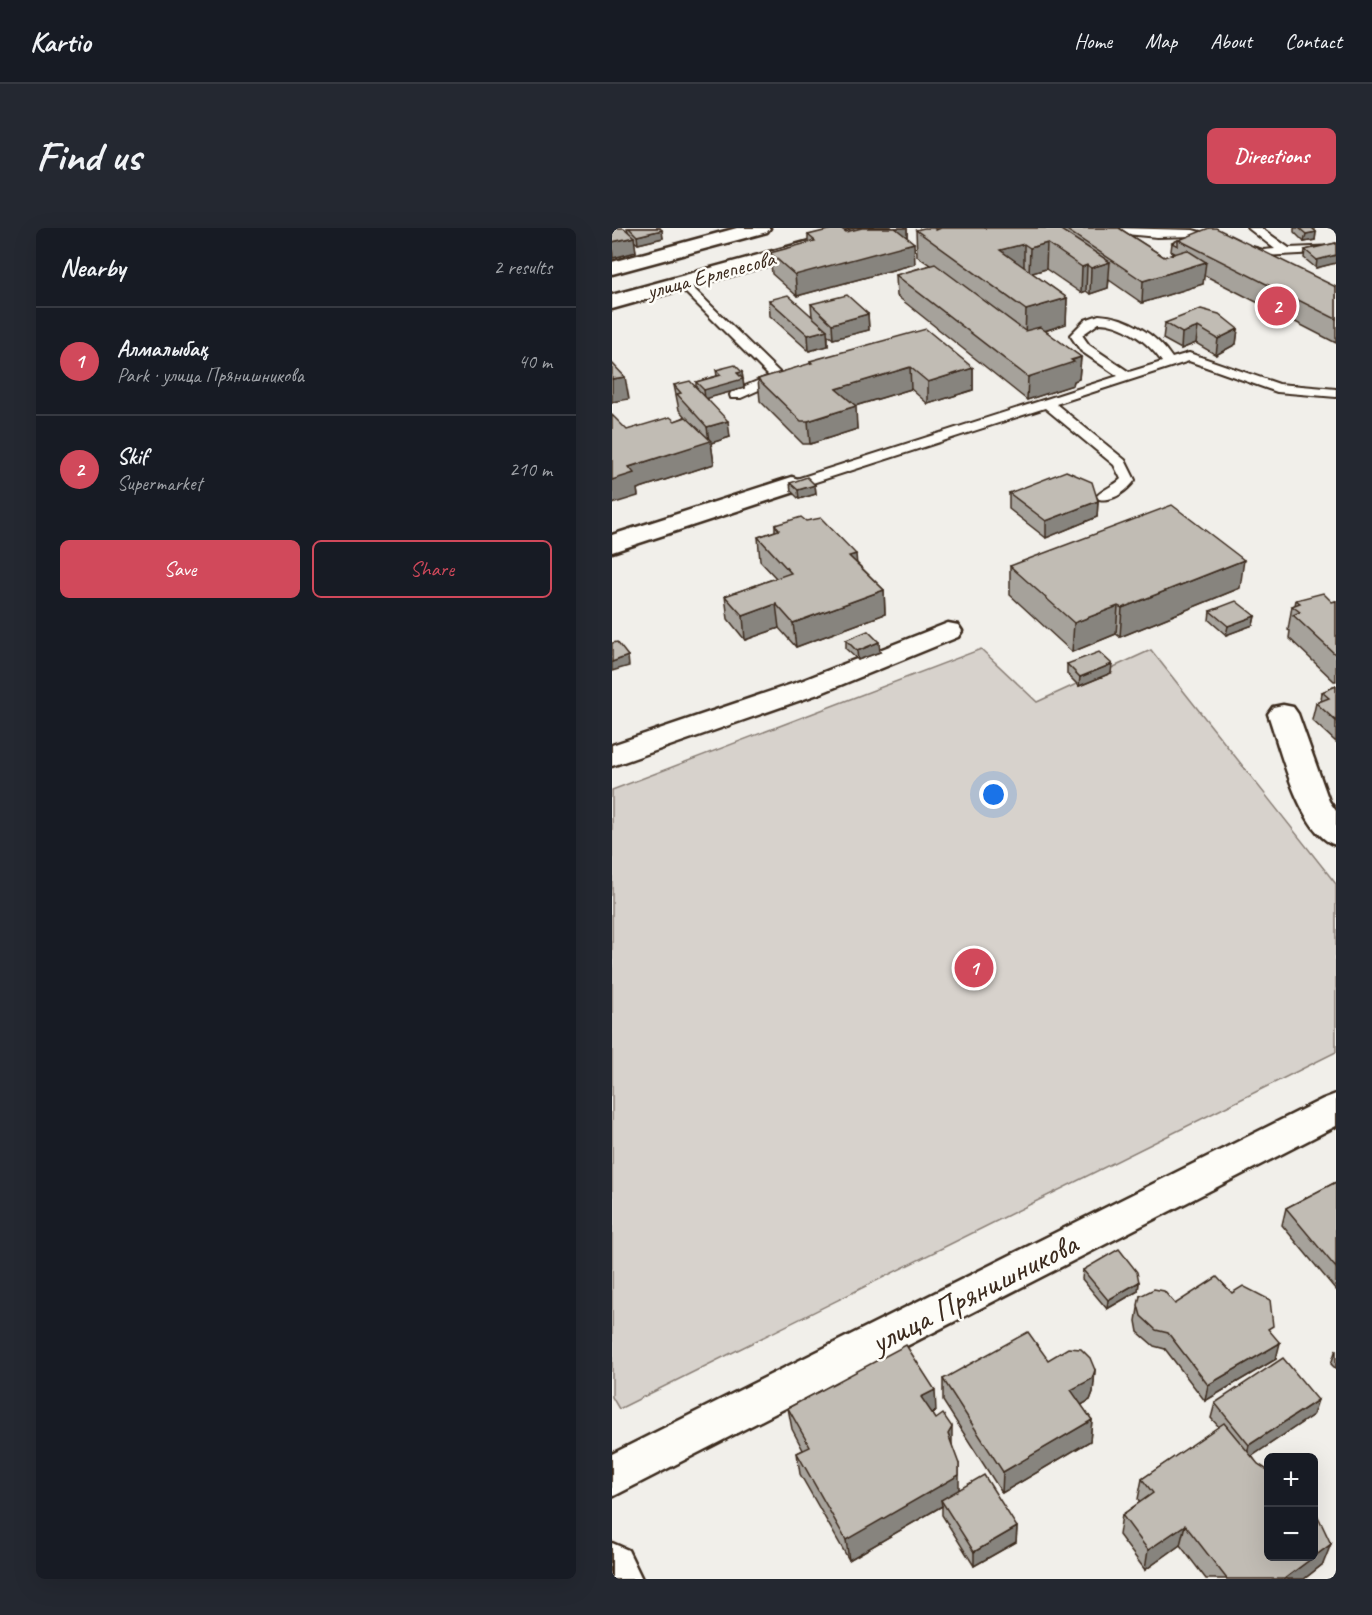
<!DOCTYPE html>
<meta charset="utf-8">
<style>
:root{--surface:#171b24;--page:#242831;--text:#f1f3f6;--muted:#9ea1a6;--line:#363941;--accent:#d1495b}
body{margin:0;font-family:Caveat,sans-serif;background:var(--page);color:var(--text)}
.controls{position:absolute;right:18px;bottom:18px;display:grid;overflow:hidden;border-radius:9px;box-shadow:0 6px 24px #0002}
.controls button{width:54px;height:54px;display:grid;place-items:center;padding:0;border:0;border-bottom:2px solid var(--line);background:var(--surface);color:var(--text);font:30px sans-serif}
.you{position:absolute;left:382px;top:567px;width:21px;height:21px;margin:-15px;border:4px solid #fff;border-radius:50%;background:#1a73e8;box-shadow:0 0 0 9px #1a73e833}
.badge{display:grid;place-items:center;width:39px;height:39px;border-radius:50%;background:var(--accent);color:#fff;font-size:20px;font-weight:700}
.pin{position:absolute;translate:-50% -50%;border:3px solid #fff;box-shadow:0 2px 6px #0006}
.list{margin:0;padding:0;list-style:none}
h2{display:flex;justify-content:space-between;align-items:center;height:78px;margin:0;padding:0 24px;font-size:26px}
h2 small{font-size:20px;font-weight:400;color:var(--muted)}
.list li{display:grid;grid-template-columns:39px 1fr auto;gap:18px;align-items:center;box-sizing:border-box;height:108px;padding:0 24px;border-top:2px solid var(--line)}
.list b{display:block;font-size:22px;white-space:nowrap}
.list p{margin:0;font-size:20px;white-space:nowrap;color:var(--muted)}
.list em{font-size:20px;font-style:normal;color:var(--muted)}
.actions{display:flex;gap:12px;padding:18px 24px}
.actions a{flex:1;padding:14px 0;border:2px solid var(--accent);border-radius:9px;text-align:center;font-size:21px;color:var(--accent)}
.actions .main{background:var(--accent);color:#fff}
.map{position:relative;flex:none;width:724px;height:1351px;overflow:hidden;border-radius:9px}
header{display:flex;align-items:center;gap:36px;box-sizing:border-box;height:84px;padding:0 30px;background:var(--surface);border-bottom:2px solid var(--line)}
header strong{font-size:28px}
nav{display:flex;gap:33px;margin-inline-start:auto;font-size:21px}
.intro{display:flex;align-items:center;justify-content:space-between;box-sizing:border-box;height:144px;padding:0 36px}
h1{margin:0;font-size:42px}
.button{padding:15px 27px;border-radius:9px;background:var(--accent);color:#fff;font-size:21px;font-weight:700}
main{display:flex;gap:36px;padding:0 36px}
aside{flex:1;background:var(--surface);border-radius:9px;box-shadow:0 6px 24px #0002}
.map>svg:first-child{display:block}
.green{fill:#d7d2cc;stroke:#897e75;stroke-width:1.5}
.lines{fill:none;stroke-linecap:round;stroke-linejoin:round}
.lane-casing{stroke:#3b2a1e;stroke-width:4}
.street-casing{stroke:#3b2a1e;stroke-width:5}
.secondary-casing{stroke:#3b2a1e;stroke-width:5}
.lane{fill:#fdfcf7;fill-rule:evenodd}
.street{fill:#fdfcf7;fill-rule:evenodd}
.secondary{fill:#fdfcf7;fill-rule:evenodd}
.wall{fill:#a6a29b;stroke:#3b2a1e;stroke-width:1.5}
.shaded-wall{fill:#87847e;stroke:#3b2a1e;stroke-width:1.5}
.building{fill:#c1bcb4;stroke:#3b2a1e;stroke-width:1.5}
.labels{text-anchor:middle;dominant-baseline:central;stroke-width:5;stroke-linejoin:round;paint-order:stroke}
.far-street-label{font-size:22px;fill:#3b2a1e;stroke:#fdfcf7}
.near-street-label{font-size:32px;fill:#3b2a1e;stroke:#fdfcf7}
</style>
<header>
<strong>Kartio</strong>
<nav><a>Home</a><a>Map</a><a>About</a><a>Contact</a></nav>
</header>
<div class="intro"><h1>Find us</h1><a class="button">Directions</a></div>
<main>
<aside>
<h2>Nearby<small>2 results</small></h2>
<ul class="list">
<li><span class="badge">1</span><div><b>Алмалыбақ</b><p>Park · улица Прянишникова</p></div><em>40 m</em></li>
<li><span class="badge">2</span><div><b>Skif</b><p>Supermarket</p></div><em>210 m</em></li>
</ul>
<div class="actions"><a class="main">Save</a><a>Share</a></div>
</aside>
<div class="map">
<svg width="724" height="1351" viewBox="0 0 724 1351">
<rect width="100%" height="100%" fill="#f1efea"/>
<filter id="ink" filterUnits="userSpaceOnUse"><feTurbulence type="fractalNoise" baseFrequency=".0167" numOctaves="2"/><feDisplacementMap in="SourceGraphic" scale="12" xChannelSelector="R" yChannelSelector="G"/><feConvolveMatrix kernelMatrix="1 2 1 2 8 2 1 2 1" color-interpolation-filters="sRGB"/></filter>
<g filter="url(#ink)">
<path class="green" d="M 369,421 L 425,474 L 539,422 L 724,656 L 724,824 L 7,1181 L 0,1169 L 0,562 Z"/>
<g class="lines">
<defs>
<g id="lane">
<path d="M 503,0 L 581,2 L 651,22 L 663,21 L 636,0 L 649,0 L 677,20 L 724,18 L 724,24 L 651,28 L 581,8 L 545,9 L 514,6 Z"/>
<path d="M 70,52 L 74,53 L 169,146 L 171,149 L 169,152 L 129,170 L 119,170 L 118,167 L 119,164 L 157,148 L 64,55 Z"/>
<path d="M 487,87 C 515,88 545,107 560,130 L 577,125 L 667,156 L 724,161 L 724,169 L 665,164 L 577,133 L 444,176 L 513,232 L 523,252 C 515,263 501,274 487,271 L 485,268 C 491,261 502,258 509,251 L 502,237 L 433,180 L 185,260 L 175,260 L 173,257 L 175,254 L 506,148 L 469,123 L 458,107 L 473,92 ZM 487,95 C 510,95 537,114 550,134 L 517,144 L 477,117 L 470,107 Z"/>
</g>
<g id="street">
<path d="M 125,0 L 158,0 L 155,4 L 0,46 L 0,34 Z"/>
<path d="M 180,249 L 189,252 L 193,257 L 189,262 L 0,324 L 0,307 Z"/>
<path d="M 336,395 L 346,397 L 350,403 L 346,409 L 209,465 L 0,538 L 0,517 L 189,453 Z"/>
<path d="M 671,477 L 681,479 L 686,486 L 717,573 L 724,583 L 724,617 C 688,607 668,520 656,486 L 661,479 Z"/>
<path d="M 724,866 L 724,898 L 0,1269 L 0,1226 L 711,871 Z"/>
<path d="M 0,1315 L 16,1322 L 30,1351 L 0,1351 Z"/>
</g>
<path id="secondary" d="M 245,0 L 278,0 L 275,4 L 0,81 L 0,67 Z"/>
</defs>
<use href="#lane" class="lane-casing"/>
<use href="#street" class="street-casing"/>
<use href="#secondary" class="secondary-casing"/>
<use href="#lane" class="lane"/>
<use href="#street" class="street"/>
<use href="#secondary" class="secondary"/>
</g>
<g class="wall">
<path d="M 0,0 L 16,3 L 15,0 L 48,0 L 51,10 L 26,16 L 22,13 L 24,24 L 1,30 L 0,29 Z"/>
<path d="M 250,0 L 295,0 L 295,10 L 303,36 L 185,68 L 160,46 L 158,25 L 196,15 L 196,7 L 234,4 Z"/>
<path d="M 323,0 L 507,0 L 552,29 L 564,26 L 559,23 L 560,15 L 566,12 L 724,59 L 724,115 L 592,47 L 591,56 L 530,75 L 497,52 L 496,60 L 478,66 L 474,63 L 469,65 L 434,41 L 420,45 L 455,70 L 454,96 L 433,103 L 469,129 L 467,151 L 462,153 L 461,157 L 415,172 L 285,68 L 284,47 L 318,37 L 305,28 L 304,2 Z"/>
<path d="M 682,0 L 700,0 L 704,4 L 703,12 L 692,14 L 682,4 Z"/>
<path d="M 724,15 L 724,35 L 704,40 L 692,30 L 693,22 Z"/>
<path d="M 157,72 L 200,88 L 199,76 L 256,86 L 257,102 L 221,111 L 216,107 L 216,118 L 197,123 L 158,88 Z"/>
<path d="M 553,95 L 626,101 L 624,116 L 604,127 L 584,115 L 569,121 L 551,111 Z"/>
<path d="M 198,133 L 361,140 L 361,162 L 316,176 L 299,161 L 243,178 L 245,201 L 198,216 L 191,216 L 148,173 L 146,151 L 198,136 Z"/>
<path d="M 104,142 L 130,144 L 132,160 L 95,170 L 118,209 L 99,215 L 102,236 L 25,261 L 26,268 L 15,202 L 63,193 L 73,189 L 67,182 L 62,157 L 84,159 L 84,154 L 105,148 Z"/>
<path d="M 178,255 L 203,257 L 204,266 L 187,271 L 179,263 Z"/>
<path d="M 397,265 L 486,273 L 485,289 L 434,310 L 397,281 Z"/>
<path d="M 163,297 L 245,335 L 272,362 L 273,386 L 184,419 L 167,400 L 133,412 L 116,391 L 113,368 L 164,350 L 148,333 L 146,309 L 163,303 Z"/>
<path d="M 398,338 L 628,360 L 508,409 L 504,406 L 460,424 L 398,367 Z"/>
<path d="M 684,372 L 720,374 L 724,373 L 724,453 L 722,453 L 677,410 L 678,403 L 676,402 L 680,378 L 683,377 Z"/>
<path d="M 598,383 L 643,388 L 641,397 L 614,407 L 597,392 Z"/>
<path d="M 234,412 L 268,424 L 246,432 L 234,421 Z"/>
<path d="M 455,436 L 499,445 L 467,458 L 455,446 Z"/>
<path d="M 724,458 L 724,514 L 700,492 L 704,475 L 709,473 L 710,464 Z"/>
<path d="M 724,954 L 724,1062 L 670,997 L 674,980 Z"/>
<path d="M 471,1042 L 527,1054 L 526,1063 L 495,1081 L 470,1051 Z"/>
<path d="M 620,1065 L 659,1105 L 664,1131 L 593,1173 L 553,1121 L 542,1118 L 526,1104 L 524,1093 L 528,1068 L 563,1076 Z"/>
<path d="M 724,1121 L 724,1141 L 719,1136 Z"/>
<path d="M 436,1132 L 483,1142 L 481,1164 L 478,1172 L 469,1177 L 480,1192 L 478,1213 L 390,1265 L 331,1173 L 331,1151 Z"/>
<path d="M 603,1175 L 701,1187 L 640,1228 L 711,1336 L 692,1351 L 594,1351 L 568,1317 L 533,1342 L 507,1307 L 510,1287 L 528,1274 L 526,1271 L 530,1251 L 607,1199 L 599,1190 Z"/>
<path d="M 176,1180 L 324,1183 L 320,1185 L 340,1217 L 347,1262 L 405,1299 L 404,1314 L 362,1338 L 330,1287 L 330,1278 L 237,1332 L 188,1246 L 185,1225 L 191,1222 L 180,1201 Z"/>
</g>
<g class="shaded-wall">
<path d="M 283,0 L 295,0 L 295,17 L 302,15 L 303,36 L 185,68 L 183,47 Z"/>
<path d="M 50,2 L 51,10 L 26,16 L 25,8 Z"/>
<path d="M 704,4 L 703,12 L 692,14 L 694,6 Z"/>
<path d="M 22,9 L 24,24 L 1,30 L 0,14 Z"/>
<path d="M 435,15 L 434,41 L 417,46 L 418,20 Z"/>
<path d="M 412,16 L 412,41 L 388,22 Z"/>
<path d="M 724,27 L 724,35 L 704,40 L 705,32 Z"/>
<path d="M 498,34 L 496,60 L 478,66 L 479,40 Z"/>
<path d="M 594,34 L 591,56 L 530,75 L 531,53 Z"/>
<path d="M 475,37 L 474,63 L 469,65 L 470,39 Z"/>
<path d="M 455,70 L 454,96 L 413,109 L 414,82 Z"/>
<path d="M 256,86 L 257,102 L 221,111 L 220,96 Z"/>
<path d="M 586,99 L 584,115 L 569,121 L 570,105 Z"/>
<path d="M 626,101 L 624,116 L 604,127 L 606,111 Z"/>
<path d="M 215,102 L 216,118 L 197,123 L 196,107 Z"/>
<path d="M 469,129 L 467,151 L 462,153 L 461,157 L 415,172 L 416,149 Z"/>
<path d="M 298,139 L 299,161 L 226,183 L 224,161 Z"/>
<path d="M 361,140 L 361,162 L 316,176 L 316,154 Z"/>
<path d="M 130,144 L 132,160 L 93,171 L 92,162 L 125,145 Z"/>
<path d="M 13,149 L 17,171 L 0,174 L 0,151 Z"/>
<path d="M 244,178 L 245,201 L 198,216 L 196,193 Z"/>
<path d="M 116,193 L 118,209 L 99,215 L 102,236 L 25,261 L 26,268 L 0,276 L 0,252 L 17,239 L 97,213 L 95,199 Z"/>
<path d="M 203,257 L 204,266 L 187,271 L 186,262 Z"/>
<path d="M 486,273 L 485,289 L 434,310 L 434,293 Z"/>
<path d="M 244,326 L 246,349 L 237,328 Z"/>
<path d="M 632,332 L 628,360 L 508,409 L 510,380 Z"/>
<path d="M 272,362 L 273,386 L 184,419 L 181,395 Z"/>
<path d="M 164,376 L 167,400 L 133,412 L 131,388 Z"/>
<path d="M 506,378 L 504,406 L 460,424 L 462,395 Z"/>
<path d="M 643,388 L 641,397 L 614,407 L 616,398 Z"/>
<path d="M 267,414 L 268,424 L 246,432 L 245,423 Z"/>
<path d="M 16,428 L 17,438 L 0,443 L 0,434 Z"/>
<path d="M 500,436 L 499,445 L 467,458 L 468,449 Z"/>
<path d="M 527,1054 L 526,1063 L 495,1081 L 496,1072 Z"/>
<path d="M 668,1115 L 664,1131 L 593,1173 L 596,1157 Z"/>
<path d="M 483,1142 L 481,1164 L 478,1172 L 457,1184 L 459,1162 Z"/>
<path d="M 323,1162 L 324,1183 L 310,1191 L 309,1169 Z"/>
<path d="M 706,1172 L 701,1187 L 634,1232 L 637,1217 Z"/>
<path d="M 480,1192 L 478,1213 L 390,1265 L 391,1244 Z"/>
<path d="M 340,1199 L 340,1220 L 336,1206 Z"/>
<path d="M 347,1236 L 347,1268 L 329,1272 L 330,1278 L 237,1332 L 234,1312 Z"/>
<path d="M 573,1297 L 568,1317 L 533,1342 L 536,1322 Z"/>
<path d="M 405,1299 L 404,1314 L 362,1338 L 362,1324 Z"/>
<path d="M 719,1316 L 711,1336 L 692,1351 L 672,1351 Z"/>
</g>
<g class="building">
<path d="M 0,0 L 12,0 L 22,9 L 0,14 Z"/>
<path d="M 17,0 L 48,0 L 50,2 L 25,8 Z"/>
<path d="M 224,0 L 228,0 L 234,4 L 250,0 L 283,0 L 302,15 L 183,47 L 158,25 L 203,13 L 196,7 Z"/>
<path d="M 312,0 L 322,0 L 324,2 L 329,0 L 446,0 L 498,34 L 479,40 L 475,37 L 470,39 L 435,15 L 418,20 L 412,16 L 388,22 L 455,70 L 414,82 L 304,2 Z"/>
<path d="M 452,0 L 507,0 L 552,29 L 575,22 L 594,34 L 531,53 Z"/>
<path d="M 597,0 L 604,0 L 724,59 L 724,91 L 567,12 Z"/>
<path d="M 687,0 L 700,0 L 704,4 L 694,6 Z"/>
<path d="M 566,12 L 566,18 L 560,15 Z"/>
<path d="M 724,15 L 724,27 L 705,32 L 693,22 Z"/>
<path d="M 323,36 L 413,103 L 428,99 L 469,129 L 459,132 L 462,134 L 416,149 L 284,47 Z"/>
<path d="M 176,67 L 215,102 L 196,107 L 157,72 Z"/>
<path d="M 235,67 L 256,86 L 220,96 L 199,76 Z"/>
<path d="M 589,81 L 607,86 L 626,101 L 606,111 L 586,99 L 570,105 L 553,95 Z"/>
<path d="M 314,101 L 361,140 L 316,154 L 298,139 L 224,161 L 244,178 L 196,193 L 189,193 L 146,151 L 200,135 L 198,133 Z"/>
<path d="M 0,135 L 13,149 L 0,151 Z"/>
<path d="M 123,137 L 130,144 L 125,145 L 131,151 L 92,162 L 84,154 L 109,147 L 104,142 Z"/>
<path d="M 78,153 L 116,193 L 95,199 L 65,166 L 69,165 L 62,157 Z"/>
<path d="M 0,187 L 15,202 L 58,189 L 63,193 L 74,189 L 99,213 L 17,239 L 22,245 L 0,252 Z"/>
<path d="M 454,243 L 480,254 L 486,273 L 434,293 L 397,265 Z"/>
<path d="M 195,249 L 203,257 L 186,262 L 178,255 Z"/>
<path d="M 560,277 L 632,332 L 510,380 L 506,378 L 462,395 L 398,338 Z"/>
<path d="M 189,289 L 194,293 L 209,290 L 244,326 L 237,328 L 272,362 L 181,395 L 164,376 L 131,388 L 113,368 L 179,345 L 146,309 L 167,302 L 163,297 Z"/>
<path d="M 711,365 L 720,374 L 724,373 L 724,427 L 681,387 L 688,384 L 680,378 L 688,375 L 684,372 Z"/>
<path d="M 624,373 L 643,388 L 616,398 L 598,383 Z"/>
<path d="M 256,403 L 267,414 L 245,423 L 234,412 Z"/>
<path d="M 5,414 L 16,428 L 0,434 L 0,415 Z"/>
<path d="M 487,424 L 500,436 L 468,449 L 455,436 Z"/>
<path d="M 724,458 L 724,493 L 704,475 L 717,470 L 710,464 Z"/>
<path d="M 724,954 L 724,1040 L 674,980 Z"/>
<path d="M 507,1021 L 525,1044 L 527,1054 L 496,1072 L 471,1042 Z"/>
<path d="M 605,1049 L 620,1065 L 631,1058 L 658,1072 L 661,1098 L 656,1101 L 668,1115 L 596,1157 L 556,1105 L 544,1102 L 529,1088 L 526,1077 L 528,1068 L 542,1061 L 552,1063 L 563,1076 Z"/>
<path d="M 416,1104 L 436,1132 L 456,1120 L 469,1121 L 478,1130 L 483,1142 L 480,1151 L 459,1162 L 480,1192 L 391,1244 L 331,1151 Z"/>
<path d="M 294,1117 L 323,1162 L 309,1169 L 324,1191 L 331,1186 L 340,1199 L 336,1206 L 347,1236 L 347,1247 L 234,1312 L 185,1225 L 198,1219 L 176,1180 Z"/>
<path d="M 671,1130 L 706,1172 L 637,1217 L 603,1175 Z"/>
<path d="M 612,1195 L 646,1236 L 657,1243 L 657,1329 L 702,1329 L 702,1280 L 719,1316 L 672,1351 L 615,1351 L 573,1297 L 536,1322 L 510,1287 L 541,1265 L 530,1251 Z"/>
<path d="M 372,1247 L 405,1299 L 362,1324 L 329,1272 Z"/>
</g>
</g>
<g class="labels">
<g class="far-street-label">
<text transform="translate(99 47) rotate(-15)">улица Ерлепесова</text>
</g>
<g class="near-street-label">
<text transform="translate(362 1065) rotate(-27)">улица Прянишникова</text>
</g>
</g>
</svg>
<div class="controls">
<button>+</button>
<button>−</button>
</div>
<div class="you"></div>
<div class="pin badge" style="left:362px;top:740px">1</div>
<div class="pin badge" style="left:665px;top:78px">2</div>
</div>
</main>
